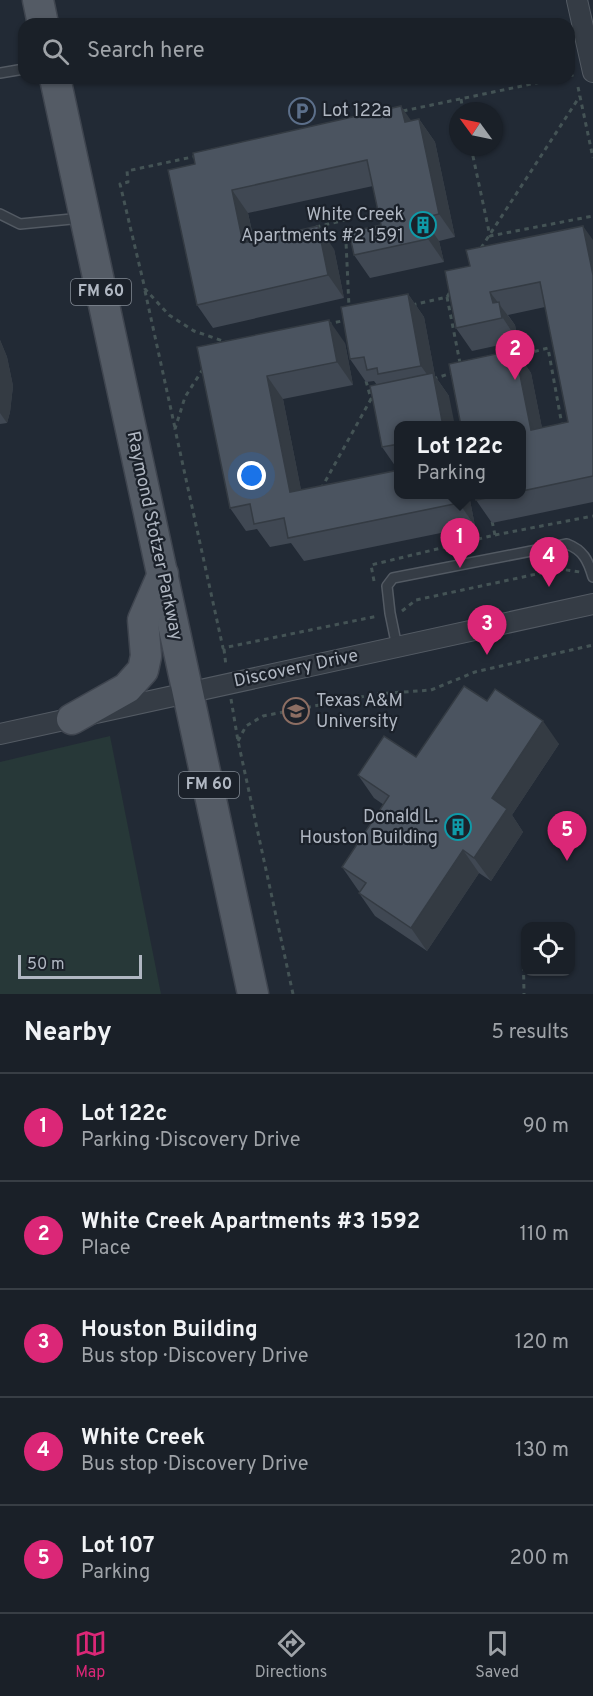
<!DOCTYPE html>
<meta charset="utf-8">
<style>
:root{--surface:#1a2028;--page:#272d34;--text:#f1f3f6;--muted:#9fa3a8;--line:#383e45;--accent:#db2777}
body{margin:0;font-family:Overpass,sans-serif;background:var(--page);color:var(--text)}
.controls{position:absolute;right:18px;bottom:18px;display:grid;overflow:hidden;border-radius:12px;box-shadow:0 2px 4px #0004}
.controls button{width:54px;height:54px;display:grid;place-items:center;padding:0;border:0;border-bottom:2px solid var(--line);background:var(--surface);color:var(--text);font:30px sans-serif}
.compass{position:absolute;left:449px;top:102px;width:54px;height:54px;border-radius:50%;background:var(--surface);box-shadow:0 2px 4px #0004;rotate:303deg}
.scale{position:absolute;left:18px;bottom:15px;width:124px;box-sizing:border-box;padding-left:6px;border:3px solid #b0b7c2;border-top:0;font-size:16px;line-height:21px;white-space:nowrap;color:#b0b7c2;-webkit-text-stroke:4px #1b212a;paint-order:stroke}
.you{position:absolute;left:252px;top:476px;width:21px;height:21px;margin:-15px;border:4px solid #fff;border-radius:50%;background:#1a73e8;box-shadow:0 0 0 9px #1a73e833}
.badge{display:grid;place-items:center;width:39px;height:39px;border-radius:50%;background:var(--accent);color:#fff;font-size:20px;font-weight:700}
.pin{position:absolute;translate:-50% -50px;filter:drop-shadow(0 2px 3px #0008)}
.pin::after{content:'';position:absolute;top:32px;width:21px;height:18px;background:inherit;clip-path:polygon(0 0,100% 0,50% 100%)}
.popup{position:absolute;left:394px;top:421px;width:132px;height:78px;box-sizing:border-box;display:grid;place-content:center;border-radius:12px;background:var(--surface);filter:drop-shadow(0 2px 4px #0005);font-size:20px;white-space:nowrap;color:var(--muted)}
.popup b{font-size:22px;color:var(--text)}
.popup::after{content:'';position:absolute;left:50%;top:100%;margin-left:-12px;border:12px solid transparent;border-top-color:var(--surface)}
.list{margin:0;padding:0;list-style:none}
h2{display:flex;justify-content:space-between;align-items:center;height:78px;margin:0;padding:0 24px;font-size:26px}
h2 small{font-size:20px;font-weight:400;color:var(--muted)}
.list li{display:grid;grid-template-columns:39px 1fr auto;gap:18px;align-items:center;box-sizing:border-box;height:108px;padding:0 24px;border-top:2px solid var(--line)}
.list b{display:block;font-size:22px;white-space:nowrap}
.list p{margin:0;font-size:20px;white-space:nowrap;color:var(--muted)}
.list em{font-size:20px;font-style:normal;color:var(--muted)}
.icon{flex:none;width:33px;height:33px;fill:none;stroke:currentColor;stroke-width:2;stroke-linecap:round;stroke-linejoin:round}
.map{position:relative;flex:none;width:593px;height:994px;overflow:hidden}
.search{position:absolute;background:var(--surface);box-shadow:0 2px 4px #0004;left:18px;right:18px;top:18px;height:66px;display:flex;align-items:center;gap:15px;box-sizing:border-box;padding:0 21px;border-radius:18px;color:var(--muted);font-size:22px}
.sheet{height:618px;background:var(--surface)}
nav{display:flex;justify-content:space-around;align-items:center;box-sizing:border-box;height:84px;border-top:2px solid var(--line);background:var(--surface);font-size:16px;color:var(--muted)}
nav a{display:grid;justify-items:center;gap:3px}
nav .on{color:var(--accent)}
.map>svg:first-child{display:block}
.green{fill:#273838}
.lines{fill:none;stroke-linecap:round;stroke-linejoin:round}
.service-casing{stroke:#535a63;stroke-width:12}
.minor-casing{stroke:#535a63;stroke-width:22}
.primary-casing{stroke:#3f454f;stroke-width:33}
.path{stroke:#445355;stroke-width:3;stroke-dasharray:4.5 4.5;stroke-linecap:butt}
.service{stroke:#353c45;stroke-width:9}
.minor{stroke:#353c45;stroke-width:20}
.primary{stroke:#545b65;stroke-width:30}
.wall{fill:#404853}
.shaded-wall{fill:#343b43}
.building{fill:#4b5460;stroke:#343b43;stroke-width:1.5}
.labels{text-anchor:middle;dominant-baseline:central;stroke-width:4.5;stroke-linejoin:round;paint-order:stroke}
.shield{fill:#1b212a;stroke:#838a94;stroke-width:1.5}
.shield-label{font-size:16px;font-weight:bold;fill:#b0b7c2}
.poi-label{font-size:18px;fill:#b0b7c2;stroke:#1b212a;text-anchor:start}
.street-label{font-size:18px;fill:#b0b7c2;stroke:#1b212a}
</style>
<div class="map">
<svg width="593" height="994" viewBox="0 0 593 994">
<rect width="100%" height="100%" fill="#222a35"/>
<path class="green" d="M 110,736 L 161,994 L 0,994 L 0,762 Z"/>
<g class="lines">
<defs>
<g id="service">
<path d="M 0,73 L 24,69"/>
<path d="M 0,214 L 20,224 L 82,218"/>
<path d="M 397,647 L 390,613 L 387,586 L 393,578 L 567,544 C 583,550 588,560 593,577"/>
</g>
<g id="minor">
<path d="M 577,0 L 593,72"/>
<path d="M 0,734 L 593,604"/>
</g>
<g id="primary">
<path d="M 38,0 L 43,24"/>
<path d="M 55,78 L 253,994"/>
<path d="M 72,719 L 127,688 L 143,670 L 146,656 L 143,620 L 163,574"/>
</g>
</defs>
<use href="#service" class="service-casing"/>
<use href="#minor" class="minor-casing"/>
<use href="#primary" class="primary-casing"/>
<g class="path">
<path d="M 569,76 L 577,74"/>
<path d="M 578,87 L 593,158"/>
<path d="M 461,99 L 463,111"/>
<path d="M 403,111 L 560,78"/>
<path d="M 471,147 L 490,236 L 593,216"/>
<path d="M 197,156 L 127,171 L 128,182 L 120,184 L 145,289 L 169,315 L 194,331 L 226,342"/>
<path d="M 316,227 L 345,220 L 349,307"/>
<path d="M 481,248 L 580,96"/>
<path d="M 145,291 L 175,428"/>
<path d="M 447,297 L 460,363"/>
<path d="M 412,305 L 447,297 L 450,292"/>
<path d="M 327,324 L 347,320"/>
<path d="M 517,356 L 548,348 L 562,425"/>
<path d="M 203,369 L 185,397 L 175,429 L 223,648 L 378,616"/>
<path d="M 433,379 L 452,373"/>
<path d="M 366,381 L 371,399"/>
<path d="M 321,489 L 371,399 L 376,398"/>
<path d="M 495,535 L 593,516"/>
<path d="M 374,581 L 371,565 L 495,535 L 492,521"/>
<path d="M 402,611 L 416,600 L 560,569 L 580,572"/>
<path d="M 224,649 L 226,666"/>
<path d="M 231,699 L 238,741 L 293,994"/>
<path d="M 238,741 L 246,726 L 263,716 L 376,694 L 431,690 L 475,672 L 593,645"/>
<path d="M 523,939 L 524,994"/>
</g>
<use href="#service" class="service"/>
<use href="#minor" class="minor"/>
<use href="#primary" class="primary"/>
</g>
<g class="wall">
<path d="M 419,119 L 435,142 L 455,237 L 439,241 L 444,262 L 370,278 L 354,255 L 381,225 L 373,186 L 248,213 L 254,240 L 334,249 L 344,298 L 213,328 L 197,305 L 195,164 Z"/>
<path d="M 593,240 L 593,502 L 492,523 L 476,500 L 475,495 L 522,495 L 522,426 L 515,350 L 531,373 L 542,428 L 568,422 L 545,307 L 508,315 L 515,325 L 518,341 L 472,351 L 456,328 L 445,271 Z"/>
<path d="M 408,294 L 424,317 L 435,376 L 449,396 L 399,426 L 399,495 L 469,495 L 475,526 L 304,561 L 291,543 L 270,547 L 257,529 L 246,531 L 230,508 L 197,347 L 345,343 L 353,385 L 283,399 L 301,490 L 398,470 L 382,447 L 377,385 L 374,381 L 366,382 L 350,359 Z"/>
<path d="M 0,340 L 7,357 L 13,386 L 10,412 L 7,423 L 0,424 Z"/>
<path d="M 487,701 L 559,744 L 512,815 L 523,832 L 491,881 L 479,873 L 427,951 L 375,916 L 359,893 L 360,892 L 358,890 L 342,867 L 384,805 L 374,798 L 358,775 L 416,757 Z"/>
</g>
<g class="shaded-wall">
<path d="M 401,106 L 417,129 L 405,122 Z"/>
<path d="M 419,119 L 435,142 L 455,237 L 439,214 Z"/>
<path d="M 232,190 L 248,213 L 259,266 L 243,243 Z"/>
<path d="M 423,218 L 439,241 L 444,262 L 428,239 Z"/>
<path d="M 318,226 L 334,249 L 344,298 L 328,275 Z"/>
<path d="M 583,226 L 593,240 L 593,275 Z"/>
<path d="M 490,292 L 515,325 L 518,341 L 493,303 Z"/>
<path d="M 408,294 L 424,317 L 435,376 L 449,396 L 455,426 L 443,426 L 436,387 L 421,366 Z"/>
<path d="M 329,320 L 345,343 L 353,385 L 337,362 Z"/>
<path d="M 0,340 L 7,357 L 13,386 L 10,412 L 7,423 L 0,413 Z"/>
<path d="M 515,350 L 531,373 L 547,453 L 531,430 Z"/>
<path d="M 267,376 L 283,399 L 306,515 L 290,492 Z"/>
<path d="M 457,495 L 469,495 L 475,526 L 459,503 Z"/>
<path d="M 543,721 L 559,744 L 512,815 L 523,832 L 491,881 L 474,858 L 492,798 Z"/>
<path d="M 463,850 L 479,873 L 427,951 L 411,928 Z"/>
</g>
<g class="building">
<path d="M 401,106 L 405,122 L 419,119 L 439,214 L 423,218 L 428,239 L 354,255 L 349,232 L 381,225 L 367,160 L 232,190 L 243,243 L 318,226 L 328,275 L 197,305 L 168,170 L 195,164 L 193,153 Z"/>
<path d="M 583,226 L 593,275 L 593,476 L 522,491 L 522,426 L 461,426 L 449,364 L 515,350 L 531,430 L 568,422 L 540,282 L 490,292 L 493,303 L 499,302 L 502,318 L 456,328 L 445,271 L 470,266 L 466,250 Z"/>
<path d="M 408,294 L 421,366 L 378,374 L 377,368 L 367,370 L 364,357 L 350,359 L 341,307 Z"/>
<path d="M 329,320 L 337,362 L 267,376 L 290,492 L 399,470 L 399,495 L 457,495 L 459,503 L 288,538 L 284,518 L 254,524 L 250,504 L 230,508 L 197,347 Z"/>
<path d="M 433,373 L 443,426 L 399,426 L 399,444 L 382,447 L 370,386 Z"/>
<path d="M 475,495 L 502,495 L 476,500 Z"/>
<path d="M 464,686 L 487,701 L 495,689 L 543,721 L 492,798 L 507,809 L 474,858 L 463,850 L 411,928 L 359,893 L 366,883 L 342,867 L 389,796 L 358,775 L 384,736 L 416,757 Z"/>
</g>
<defs>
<symbol id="parking-ring" viewBox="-11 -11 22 22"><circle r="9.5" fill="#1b212a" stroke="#5c6f8a" stroke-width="1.5"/><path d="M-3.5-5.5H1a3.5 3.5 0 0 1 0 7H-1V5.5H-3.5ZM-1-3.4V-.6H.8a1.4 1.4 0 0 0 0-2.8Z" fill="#5c6f8a"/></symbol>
<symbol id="building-ring" viewBox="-11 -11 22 22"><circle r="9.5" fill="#1b212a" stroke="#0f9aa8" stroke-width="1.5"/><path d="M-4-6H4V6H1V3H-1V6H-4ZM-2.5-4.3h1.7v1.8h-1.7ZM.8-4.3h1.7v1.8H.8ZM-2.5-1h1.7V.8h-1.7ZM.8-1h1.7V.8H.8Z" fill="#0f9aa8"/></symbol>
<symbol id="university-ring" viewBox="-11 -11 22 22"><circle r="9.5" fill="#1b212a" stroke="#8d6e63" stroke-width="1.5"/><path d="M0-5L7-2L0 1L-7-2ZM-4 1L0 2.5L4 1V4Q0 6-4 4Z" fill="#8d6e63"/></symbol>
</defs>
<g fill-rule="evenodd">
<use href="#parking-ring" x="287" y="96" width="30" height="30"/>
<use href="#building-ring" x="408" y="210" width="30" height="30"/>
<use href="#university-ring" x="281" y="696" width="30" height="30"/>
<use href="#building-ring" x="443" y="812" width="30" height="30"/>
</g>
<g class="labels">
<g class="shield">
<rect x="71" y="279" width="60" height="26" rx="4.5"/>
<rect x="179" y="772" width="60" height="26" rx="4.5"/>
</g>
<g class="shield-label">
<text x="101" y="292">FM 60</text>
<text x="209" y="785">FM 60</text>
</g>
<g class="poi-label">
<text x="322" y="111">Lot 122a</text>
<text x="404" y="215" text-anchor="end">White Creek<tspan x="404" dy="21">Apartments #2 1591</tspan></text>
<text x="316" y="701">Texas A&amp;M<tspan x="316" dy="21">University</tspan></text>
<text x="438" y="817" text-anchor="end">Donald L.<tspan x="438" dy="21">Houston Building</tspan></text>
</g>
<g class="street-label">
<text transform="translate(154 536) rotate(78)">Raymond Stotzer Parkway</text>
<text transform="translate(296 669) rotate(-12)">Discovery Drive</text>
</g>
</g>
</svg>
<div class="controls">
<button><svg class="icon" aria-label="locate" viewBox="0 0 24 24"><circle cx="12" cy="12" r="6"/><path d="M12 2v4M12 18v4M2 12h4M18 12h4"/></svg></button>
</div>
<svg class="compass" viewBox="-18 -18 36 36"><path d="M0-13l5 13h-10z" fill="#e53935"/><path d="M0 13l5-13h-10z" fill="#9fa3a8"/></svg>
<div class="scale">50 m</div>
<div class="you"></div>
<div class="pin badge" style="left:460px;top:568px">1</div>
<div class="popup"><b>Lot 122c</b>Parking</div>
<div class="pin badge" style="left:515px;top:380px">2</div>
<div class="pin badge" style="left:487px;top:655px">3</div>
<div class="pin badge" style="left:549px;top:587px">4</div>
<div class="pin badge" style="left:567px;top:861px">5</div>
<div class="search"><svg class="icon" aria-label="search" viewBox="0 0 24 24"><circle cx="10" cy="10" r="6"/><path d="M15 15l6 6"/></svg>Search here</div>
</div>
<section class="sheet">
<h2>Nearby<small>5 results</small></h2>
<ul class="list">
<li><span class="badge">1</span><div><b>Lot 122c</b><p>Parking · Discovery Drive</p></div><em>90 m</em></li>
<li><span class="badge">2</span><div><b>White Creek Apartments #3 1592</b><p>Place</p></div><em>110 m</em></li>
<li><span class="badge">3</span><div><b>Houston Building</b><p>Bus stop · Discovery Drive</p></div><em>120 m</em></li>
<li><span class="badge">4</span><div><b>White Creek</b><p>Bus stop · Discovery Drive</p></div><em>130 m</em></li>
<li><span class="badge">5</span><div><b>Lot 107</b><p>Parking</p></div><em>200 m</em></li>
</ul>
</section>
<nav>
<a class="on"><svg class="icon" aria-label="map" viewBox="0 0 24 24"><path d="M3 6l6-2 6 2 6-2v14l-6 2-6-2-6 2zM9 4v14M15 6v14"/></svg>Map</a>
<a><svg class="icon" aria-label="directions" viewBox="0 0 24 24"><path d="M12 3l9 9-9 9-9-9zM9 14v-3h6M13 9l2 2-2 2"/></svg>Directions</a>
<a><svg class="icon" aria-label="saved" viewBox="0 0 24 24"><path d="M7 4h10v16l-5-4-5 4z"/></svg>Saved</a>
</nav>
